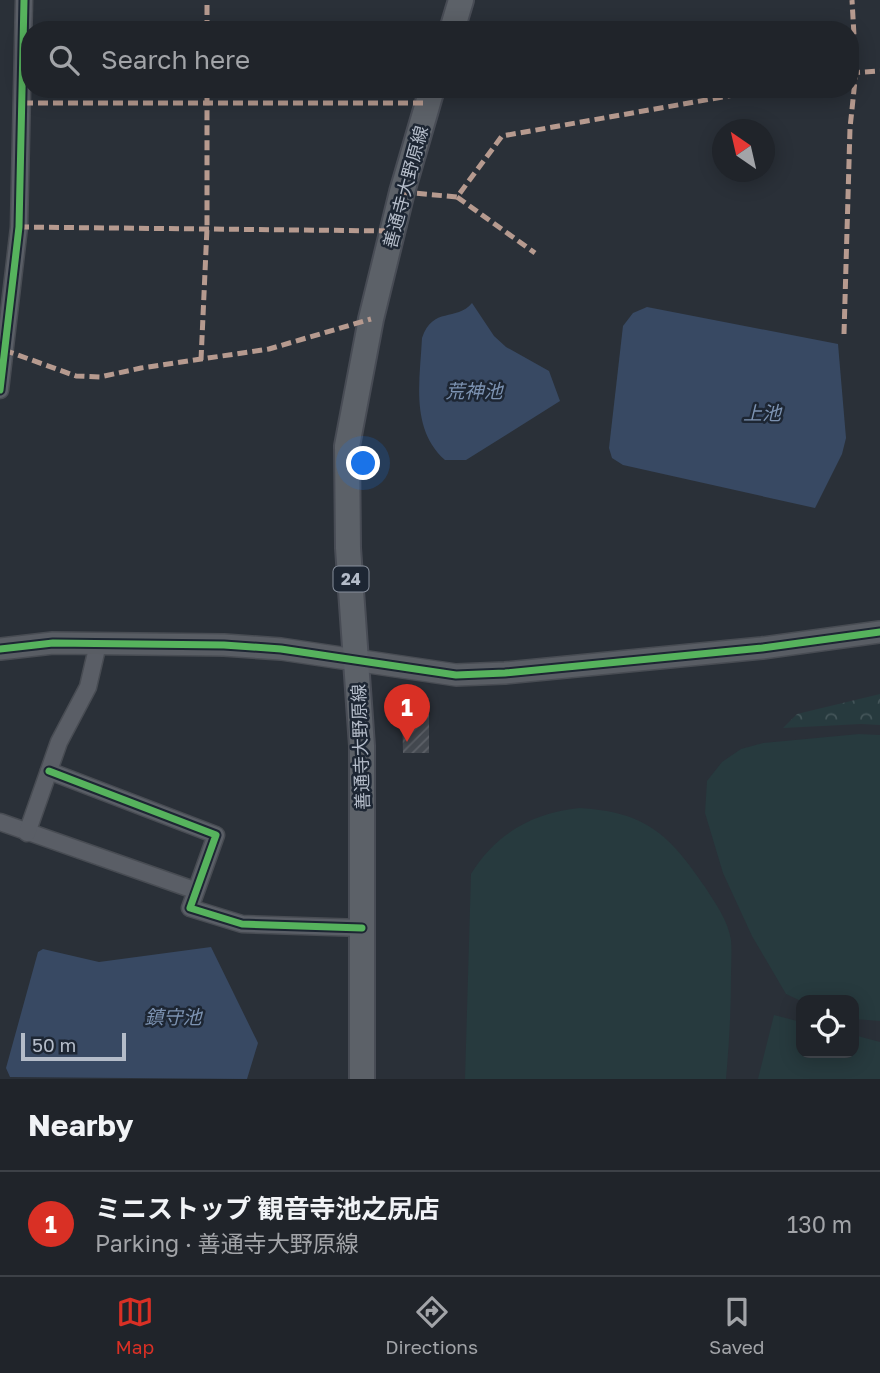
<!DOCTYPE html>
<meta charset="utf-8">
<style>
:root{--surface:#20242a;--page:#2d3036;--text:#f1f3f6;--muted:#a2a4a8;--line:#3d4147;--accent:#d93025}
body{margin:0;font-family:"Golos Text","Noto Sans JP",sans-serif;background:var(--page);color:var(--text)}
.controls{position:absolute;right:21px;bottom:21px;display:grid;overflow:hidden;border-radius:14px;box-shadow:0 4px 18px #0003}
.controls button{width:63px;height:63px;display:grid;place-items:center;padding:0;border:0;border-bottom:2px solid var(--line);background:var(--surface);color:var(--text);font:35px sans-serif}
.compass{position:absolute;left:712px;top:119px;width:63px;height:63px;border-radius:50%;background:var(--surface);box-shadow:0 4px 18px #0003;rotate:326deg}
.scale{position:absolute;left:21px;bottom:18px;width:105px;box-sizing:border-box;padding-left:7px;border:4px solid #b4bcc9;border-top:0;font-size:19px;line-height:24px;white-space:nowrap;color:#b4bcc9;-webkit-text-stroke:5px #1d2633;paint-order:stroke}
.you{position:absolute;left:364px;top:464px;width:24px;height:24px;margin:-18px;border:5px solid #fff;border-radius:50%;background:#1a73e8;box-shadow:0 0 0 10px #1a73e833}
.badge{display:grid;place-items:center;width:46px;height:46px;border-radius:50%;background:var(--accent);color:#fff;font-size:23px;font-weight:700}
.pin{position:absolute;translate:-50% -58px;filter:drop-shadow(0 2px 4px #0008)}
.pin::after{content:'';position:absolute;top:37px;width:24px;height:21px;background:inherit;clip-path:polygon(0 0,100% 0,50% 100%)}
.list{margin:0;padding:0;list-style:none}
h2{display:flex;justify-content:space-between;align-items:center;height:91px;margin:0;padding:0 28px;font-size:30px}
h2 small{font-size:23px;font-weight:400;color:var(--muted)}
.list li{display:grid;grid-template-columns:46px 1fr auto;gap:21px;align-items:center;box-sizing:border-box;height:105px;padding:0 28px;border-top:2px solid var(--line)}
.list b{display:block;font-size:26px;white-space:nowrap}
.list p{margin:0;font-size:23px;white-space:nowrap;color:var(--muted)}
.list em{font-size:23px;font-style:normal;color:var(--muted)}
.icon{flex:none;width:38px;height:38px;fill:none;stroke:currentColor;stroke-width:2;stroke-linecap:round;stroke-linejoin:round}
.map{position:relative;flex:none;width:880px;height:1079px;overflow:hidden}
.search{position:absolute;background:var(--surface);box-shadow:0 4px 18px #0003;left:21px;right:21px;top:21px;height:77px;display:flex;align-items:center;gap:18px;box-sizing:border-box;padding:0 24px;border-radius:28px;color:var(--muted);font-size:26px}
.sheet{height:196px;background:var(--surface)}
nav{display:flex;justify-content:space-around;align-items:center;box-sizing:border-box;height:98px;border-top:2px solid var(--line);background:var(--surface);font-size:19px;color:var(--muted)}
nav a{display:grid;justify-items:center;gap:4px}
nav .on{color:var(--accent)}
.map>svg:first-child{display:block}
.forest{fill:url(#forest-crowns)}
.pitch{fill:#273a3e}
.water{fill:#384963}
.building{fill:url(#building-hatch)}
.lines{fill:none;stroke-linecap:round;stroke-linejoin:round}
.street-casing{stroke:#484c53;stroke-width:19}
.secondary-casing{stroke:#484c53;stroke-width:24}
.primary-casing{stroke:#484c55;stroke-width:28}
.street{stroke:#5a5e66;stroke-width:16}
.secondary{stroke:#595d64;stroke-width:21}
.primary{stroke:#5c6168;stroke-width:24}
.quiet{stroke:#b69a8f;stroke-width:5;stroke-dasharray:10 5;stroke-linecap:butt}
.cycleway-casing{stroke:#1d2633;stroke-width:11}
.cycleway{stroke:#56b35d;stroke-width:7}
.labels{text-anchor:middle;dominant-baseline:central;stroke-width:5;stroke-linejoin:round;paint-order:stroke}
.shield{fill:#1d2633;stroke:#878f9c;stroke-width:2}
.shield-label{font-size:16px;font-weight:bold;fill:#b4bcc9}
.street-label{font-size:18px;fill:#b4bcc9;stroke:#1d2633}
.water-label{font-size:19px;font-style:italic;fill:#7c92b1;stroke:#1d2633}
</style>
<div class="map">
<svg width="880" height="1079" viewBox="0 0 880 1079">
<defs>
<pattern id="forest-crowns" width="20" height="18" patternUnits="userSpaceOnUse" patternTransform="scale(1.75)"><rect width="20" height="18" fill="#273a3e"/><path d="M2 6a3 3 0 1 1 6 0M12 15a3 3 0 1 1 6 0" fill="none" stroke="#445559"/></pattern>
<pattern id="building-hatch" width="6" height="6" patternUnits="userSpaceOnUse" patternTransform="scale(1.75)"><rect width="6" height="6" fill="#444950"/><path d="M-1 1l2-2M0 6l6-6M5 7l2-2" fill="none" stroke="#5d6168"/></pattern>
</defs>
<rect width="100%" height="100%" fill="#2a3038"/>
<path class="forest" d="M 880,694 L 880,725 L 861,724 L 783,728 L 797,714 Z"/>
<g class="pitch">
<path d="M 859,734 L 880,735 L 880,1021 L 854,1019 L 854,1000 L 801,1001 L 786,994 L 752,936 L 723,873 L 705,813 L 707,781 L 722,762 L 741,749 L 763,743 Z"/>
<path d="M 580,808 C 646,812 670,835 705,887 C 715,903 728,920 731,940 C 732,952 731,965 731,977 C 731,1011 729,1045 726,1079 L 465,1079 L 471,874 C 495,834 534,812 580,808 Z"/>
<path d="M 774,1015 L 801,1022 L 801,1053 L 854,1053 L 854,1035 L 880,1042 L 880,1079 L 758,1079 Z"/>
</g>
<g class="water">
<path d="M 472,303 L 494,336 L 506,347 L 549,371 L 560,401 L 466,460 L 445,460 C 410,429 420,380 422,338 C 433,306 456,322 472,303 Z"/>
<path d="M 647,307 L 838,344 L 846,438 L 842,454 L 815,508 L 623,465 L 612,458 L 609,448 L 623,326 L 633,313 Z"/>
<path d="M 211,947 L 258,1043 L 247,1079 L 10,1077 L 6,1068 L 38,952 L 43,949 L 99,962 Z"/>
</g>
<path class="building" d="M 402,711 L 429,711 L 429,753 L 403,753 Z"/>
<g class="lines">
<defs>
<g id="street">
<path d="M 0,390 L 19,227 L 24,0"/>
<path d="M 49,771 L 216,835 L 190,908 L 242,924 L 362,928"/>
<path d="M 0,822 L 194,890"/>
<path d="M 27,833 L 59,742 L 88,687 L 98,644"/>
</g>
<path id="secondary" d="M 0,649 L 53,643 L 224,645 L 281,649 L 456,675 L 505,673 L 762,648 L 880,632"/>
<g id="primary">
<path d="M 452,30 L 461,0"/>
<path d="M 362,1079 L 362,746 L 348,548 L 347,446 L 371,319 L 402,192 L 432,89"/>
</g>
</defs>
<use href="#street" class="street-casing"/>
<use href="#secondary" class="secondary-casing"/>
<use href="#primary" class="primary-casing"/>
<use href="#street" class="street"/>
<use href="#secondary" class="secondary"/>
<use href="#primary" class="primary"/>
<g class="quiet">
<path d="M 207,30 L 207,0"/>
<path d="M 850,73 L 880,71"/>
<path d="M 23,103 L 428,103"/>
<path d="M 402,192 L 457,197 L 502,136 L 768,89"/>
<path d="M 457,197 L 535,253"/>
<path d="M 19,227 L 394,231"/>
<path d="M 844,334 L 850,128 L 856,71 L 852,0"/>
<path d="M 4,350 L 76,376 L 100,377 L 141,368 L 269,349 L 371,319"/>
<path d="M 201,360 L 207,228 L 207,89"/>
</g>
<defs>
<g id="cycleway">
<path d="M 0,390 L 19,227 L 24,0"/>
<path d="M 0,649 L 53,643 L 224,645 L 281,649 L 456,675 L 505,673 L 762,648 L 880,632"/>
<path d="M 49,771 L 216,835 L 190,908 L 242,924 L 362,928"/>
</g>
</defs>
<use href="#cycleway" class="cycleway-casing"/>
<use href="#cycleway" class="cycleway"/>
</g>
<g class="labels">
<rect class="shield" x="333.5" y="566.5" width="35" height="25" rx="5"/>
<g class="shield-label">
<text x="351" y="579">24</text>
</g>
<g class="street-label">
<text transform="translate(405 187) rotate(-75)">善通寺大野原線</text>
<text transform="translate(360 747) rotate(-92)">善通寺大野原線</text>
</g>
<g class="water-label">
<text x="474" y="390">荒神池</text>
<text x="762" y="412">上池</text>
<text x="173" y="1016">鎮守池</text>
</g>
</g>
</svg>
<div class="controls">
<button><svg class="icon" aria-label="locate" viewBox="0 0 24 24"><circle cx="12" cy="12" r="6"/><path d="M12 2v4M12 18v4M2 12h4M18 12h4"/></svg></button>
</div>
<svg class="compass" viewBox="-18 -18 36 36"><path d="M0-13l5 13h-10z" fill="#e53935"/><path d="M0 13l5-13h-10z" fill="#a2a4a8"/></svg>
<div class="scale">50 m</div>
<div class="you"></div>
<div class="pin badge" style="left:407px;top:742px">1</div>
<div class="search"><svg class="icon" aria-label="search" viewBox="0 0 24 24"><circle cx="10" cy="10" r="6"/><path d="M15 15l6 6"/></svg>Search here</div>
</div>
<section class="sheet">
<h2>Nearby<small></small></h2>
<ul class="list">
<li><span class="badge">1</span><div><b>ミニストップ 観音寺池之尻店</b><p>Parking · 善通寺大野原線</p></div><em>130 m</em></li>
</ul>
</section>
<nav>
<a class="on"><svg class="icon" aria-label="map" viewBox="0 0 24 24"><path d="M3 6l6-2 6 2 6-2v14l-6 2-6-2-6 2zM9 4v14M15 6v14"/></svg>Map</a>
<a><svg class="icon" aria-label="directions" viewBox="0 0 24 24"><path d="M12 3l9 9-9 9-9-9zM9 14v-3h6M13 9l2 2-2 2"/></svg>Directions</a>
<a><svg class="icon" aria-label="saved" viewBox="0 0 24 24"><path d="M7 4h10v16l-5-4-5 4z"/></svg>Saved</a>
</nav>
